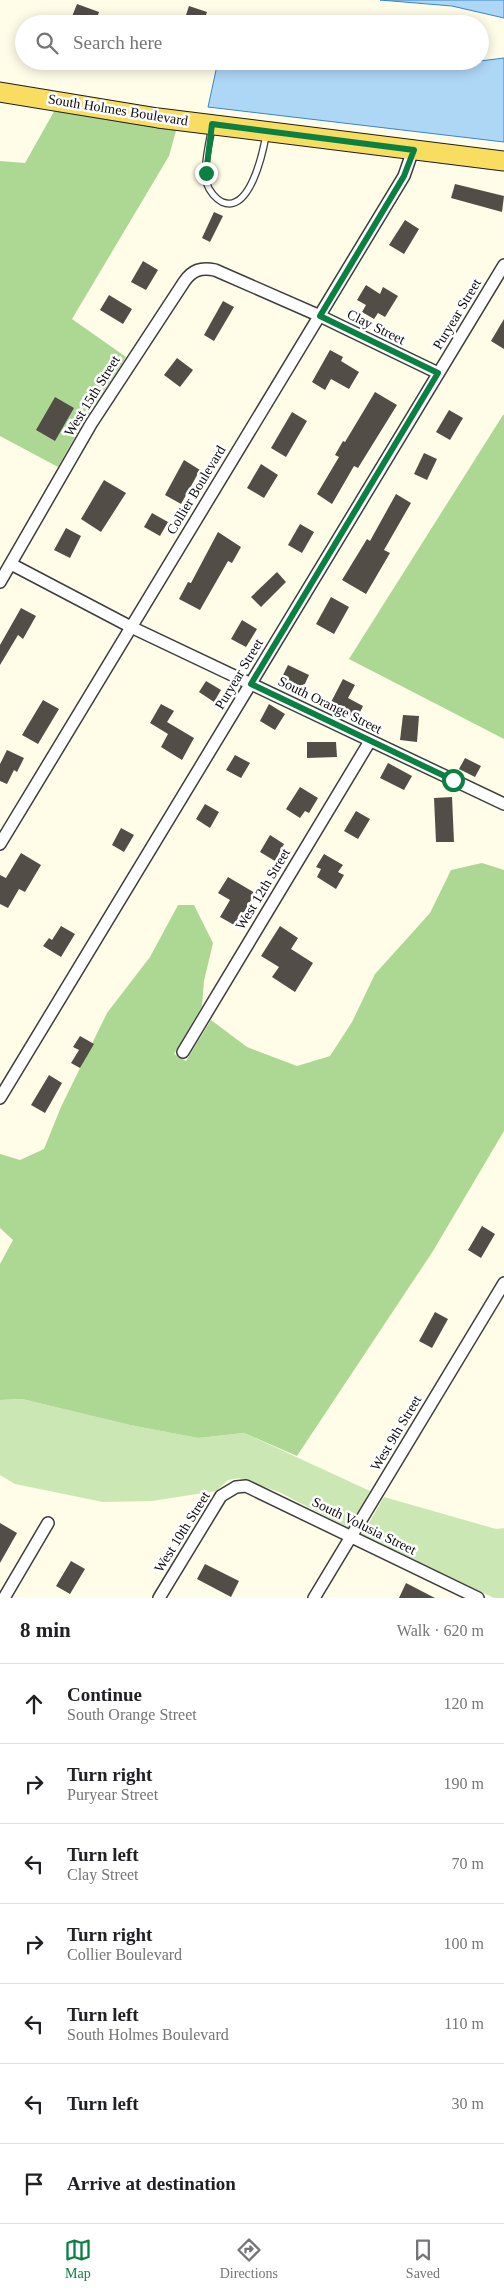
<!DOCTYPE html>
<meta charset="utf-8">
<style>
:root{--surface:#fff;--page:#f2f2f2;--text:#202124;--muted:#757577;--line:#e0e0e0;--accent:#0b8043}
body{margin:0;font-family:Georgia,serif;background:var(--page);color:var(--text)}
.stop{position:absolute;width:15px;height:15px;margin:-11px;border:4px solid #0b8043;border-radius:50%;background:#fff}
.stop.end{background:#0b8043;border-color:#fff;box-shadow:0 1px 5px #0008}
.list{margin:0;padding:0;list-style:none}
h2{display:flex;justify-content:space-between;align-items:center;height:65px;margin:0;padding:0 20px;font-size:21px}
h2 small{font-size:16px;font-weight:400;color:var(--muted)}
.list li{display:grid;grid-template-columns:32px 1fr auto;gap:15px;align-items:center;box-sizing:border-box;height:80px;padding:0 20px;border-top:1px solid var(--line)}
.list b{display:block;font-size:19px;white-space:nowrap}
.list p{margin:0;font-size:16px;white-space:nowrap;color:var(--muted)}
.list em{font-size:16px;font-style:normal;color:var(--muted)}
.icon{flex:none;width:28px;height:28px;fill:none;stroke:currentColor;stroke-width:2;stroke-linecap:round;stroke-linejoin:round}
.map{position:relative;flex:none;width:504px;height:1598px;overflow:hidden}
.search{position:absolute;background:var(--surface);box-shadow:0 2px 12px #0003;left:15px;right:15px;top:15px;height:55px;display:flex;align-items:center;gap:12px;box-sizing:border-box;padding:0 18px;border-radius:28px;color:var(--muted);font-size:19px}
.sheet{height:625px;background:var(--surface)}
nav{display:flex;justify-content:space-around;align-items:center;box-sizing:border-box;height:70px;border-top:1px solid var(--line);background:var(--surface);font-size:14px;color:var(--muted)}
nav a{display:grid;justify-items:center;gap:2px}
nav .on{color:var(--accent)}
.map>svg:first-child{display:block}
.green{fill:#cbe8b4}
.forest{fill:#add893}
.water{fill:#aed6f5;stroke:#3686cc}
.building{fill:#534d47}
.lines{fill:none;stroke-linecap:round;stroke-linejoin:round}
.service-casing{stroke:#3e3e3e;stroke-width:8}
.minor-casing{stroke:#3e3e3e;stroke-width:14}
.primary-casing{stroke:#1c1c1c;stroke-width:21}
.service{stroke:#fff;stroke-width:5.5}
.minor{stroke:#fff;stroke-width:11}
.primary{stroke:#f8dd60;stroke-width:19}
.route{stroke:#0b8043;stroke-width:6}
.labels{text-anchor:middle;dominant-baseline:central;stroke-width:5;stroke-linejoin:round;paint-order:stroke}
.street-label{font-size:14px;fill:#0b0b0b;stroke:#fff}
</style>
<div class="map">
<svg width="504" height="1598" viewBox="0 0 504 1598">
<rect width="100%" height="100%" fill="#fffce8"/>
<g class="green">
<path d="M 22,1399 L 130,1425 L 198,1438 L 244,1433 L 370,1491 L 349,1528 L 279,1492 L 239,1478 L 228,1480 L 216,1491 L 152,1501 L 103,1502 L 15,1484 L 0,1475 L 0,1400 Z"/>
<path d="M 384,1497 L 496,1529 L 504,1528 L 504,1598 L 494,1598 L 362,1535 Z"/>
</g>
<g class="forest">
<path d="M 56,108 L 177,127 L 169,156 L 72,319 L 126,357 L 84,421 L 58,467 L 0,436 L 0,161 L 25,163 Z"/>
<path d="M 503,415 L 504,415 L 504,739 L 349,659 Z"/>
<path d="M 482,863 L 504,870 L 504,1131 L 433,1251 L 297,1456 L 244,1433 L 198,1438 L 130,1425 L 22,1399 L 0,1400 L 0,1264 L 13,1240 L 0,1228 L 0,1154 L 20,1160 L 44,1149 L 61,1107 L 107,1013 L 150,957 L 178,905 L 194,905 L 213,943 L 204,981 L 202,1006 L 174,1054 L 186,1061 L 211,1020 L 247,1047 L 297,1066 L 330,1056 L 352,1022 L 375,974 L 430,913 L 451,870 Z"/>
</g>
<g class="water">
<path d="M 380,0 L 504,0 L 504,18 L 452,6 Z"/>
<path d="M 504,58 L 504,142 L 208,107 L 218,61 L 480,61 Z"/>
</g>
<g class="building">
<path d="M 77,4 L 99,12 L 95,24 L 69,24 Z"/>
<path d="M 189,6 L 207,12 L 203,24 L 183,24 Z"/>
<path d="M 455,184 L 504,196 L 502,212 L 451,198 Z"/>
<path d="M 214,212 L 223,216 L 210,242 L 202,238 Z"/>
<path d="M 405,220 L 419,229 L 404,254 L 389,245 Z"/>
<path d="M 143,261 L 158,270 L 146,290 L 131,282 Z"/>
<path d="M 366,285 L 380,294 L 383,287 L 398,296 L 385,317 L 378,313 L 374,319 L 362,312 L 366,305 L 357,300 Z"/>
<path d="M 109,295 L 132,309 L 123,324 L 100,310 Z"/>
<path d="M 223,301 L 234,307 L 214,341 L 204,335 Z"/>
<path d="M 504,319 L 504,349 L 491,341 Z"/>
<path d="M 330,350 L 343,357 L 341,361 L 359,372 L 349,389 L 331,379 L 325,390 L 312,382 Z"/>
<path d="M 177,358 L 193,370 L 180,387 L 164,375 Z"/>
<path d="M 375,392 L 397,405 L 358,468 L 354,466 L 332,504 L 317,494 L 339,457 L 335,455 L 343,441 L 345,442 Z"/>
<path d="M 55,397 L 74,408 L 55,441 L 36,430 Z"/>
<path d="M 449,410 L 463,418 L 450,440 L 436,432 Z"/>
<path d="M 292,412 L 307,421 L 286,457 L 271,448 Z"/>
<path d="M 424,453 L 437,459 L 427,480 L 414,474 Z"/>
<path d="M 184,460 L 200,470 L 181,504 L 165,495 Z"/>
<path d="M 261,464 L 278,475 L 264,498 L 247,488 Z"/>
<path d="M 104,480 L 126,493 L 101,532 L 81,519 Z"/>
<path d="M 396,494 L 411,503 L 384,550 L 390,553 L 366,594 L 342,580 L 367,539 L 370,541 Z"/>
<path d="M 152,513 L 168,522 L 160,536 L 144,527 Z"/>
<path d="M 300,524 L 314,532 L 302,553 L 288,545 Z"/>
<path d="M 66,528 L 81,536 L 70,558 L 54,550 Z"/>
<path d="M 218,532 L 241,547 L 232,563 L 228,561 L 200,610 L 179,599 L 188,582 L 191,583 Z"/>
<path d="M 277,572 L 286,582 L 261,607 L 251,597 Z"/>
<path d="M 331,597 L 349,607 L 334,634 L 316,624 Z"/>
<path d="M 21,608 L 36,616 L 23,639 L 18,635 L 0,665 L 0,645 Z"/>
<path d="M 242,620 L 257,629 L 246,647 L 231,639 Z"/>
<path d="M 288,665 L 309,675 L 302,690 L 281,679 Z"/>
<path d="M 343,679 L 355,685 L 348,698 L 363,706 L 356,720 L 329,706 Z"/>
<path d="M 206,681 L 221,690 L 214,702 L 199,692 Z"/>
<path d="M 43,700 L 59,709 L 38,744 L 22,735 Z"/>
<path d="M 161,704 L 174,711 L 167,722 L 194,738 L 182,760 L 161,747 L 168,734 L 150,723 Z"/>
<path d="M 269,704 L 285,714 L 275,730 L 260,721 Z"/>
<path d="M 403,715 L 419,716 L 417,742 L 400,740 Z"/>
<path d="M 307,742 L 336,742 L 337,757 L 307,758 Z"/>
<path d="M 7,750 L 24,758 L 17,772 L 14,770 L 7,784 L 0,781 L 0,764 Z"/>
<path d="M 235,755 L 250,763 L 241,778 L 226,770 Z"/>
<path d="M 465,758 L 481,766 L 475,777 L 459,769 Z"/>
<path d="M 388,763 L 412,776 L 404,790 L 380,778 Z"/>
<path d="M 300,787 L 318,798 L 309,813 L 305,811 L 300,818 L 286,809 Z"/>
<path d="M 452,797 L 454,842 L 436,842 L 434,798 Z"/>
<path d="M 205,804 L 219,812 L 210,828 L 196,819 Z"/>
<path d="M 356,811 L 370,819 L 358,839 L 344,831 Z"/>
<path d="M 121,828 L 134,835 L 124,852 L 112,845 Z"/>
<path d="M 270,835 L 284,844 L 275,861 L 260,852 Z"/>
<path d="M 21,853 L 41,865 L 25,892 L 19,889 L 8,908 L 0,904 L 0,875 L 6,878 Z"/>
<path d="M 324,854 L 343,865 L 338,872 L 344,875 L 336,889 L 317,877 L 321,869 L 316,867 Z"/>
<path d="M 228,877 L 255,893 L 236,926 L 220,917 L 230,900 L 218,893 Z"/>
<path d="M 61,926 L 75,934 L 61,957 L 43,946 L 49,938 L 52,940 Z"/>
<path d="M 280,926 L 298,938 L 291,949 L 313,963 L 295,992 L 272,977 L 279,967 L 261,956 Z"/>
<path d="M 80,1036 L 94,1044 L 80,1068 L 71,1063 L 79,1050 L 73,1047 Z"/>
<path d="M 49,1075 L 62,1083 L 45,1113 L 31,1105 Z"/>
<path d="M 482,1226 L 495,1234 L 481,1258 L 468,1250 Z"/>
<path d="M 435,1312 L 448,1319 L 432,1348 L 419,1341 Z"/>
<path d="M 0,1523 L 17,1533 L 0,1563 Z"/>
<path d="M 71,1561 L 85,1569 L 70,1594 L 56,1586 Z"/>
<path d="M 205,1564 L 239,1581 L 231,1597 L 197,1579 Z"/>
<path d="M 406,1583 L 435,1598 L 399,1598 Z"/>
</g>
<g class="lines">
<defs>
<path id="service" d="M 212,127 C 209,144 203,167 207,184 C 209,191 216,199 222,202 C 250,214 263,152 266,135"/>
<g id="minor">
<path d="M 11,564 L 131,627 L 504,804"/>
<path d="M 0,582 L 91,424 L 184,282 C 192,270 201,267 215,270 L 320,316 L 438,373"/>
<path d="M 0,844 L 404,176 L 413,150"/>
<path d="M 183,1052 L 370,741"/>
<path d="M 0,1098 L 504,265"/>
<path d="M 4,1598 L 48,1523"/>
<path d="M 159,1598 L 221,1496 L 236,1487 L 246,1486 L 478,1598"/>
<path d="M 314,1598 L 504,1283"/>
</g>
<path id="primary" d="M 0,92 L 158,118 L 504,161"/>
</defs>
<use href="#service" class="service-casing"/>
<use href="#minor" class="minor-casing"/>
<use href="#primary" class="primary-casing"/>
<use href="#service" class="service"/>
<use href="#minor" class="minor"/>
<use href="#primary" class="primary"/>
</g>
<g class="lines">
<path class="route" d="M 206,173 L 212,124 L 414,150 L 404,176 L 320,316 L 438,373 L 251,684 L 453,780"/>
</g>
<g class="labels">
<g class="street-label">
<text transform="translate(118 110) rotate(9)">South Holmes Boulevard</text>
<text transform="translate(457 314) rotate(-59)">Puryear Street</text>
<text transform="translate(376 327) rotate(26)">Clay Street</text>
<text transform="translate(92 396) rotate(-58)">West 15th Street</text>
<text transform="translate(196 490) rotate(-59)">Collier Boulevard</text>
<text transform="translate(239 674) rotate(-59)">Puryear Street</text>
<text transform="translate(330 705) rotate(26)">South Orange Street</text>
<text transform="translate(263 889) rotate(-59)">West 12th Street</text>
<text transform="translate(396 1433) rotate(-59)">West 9th Street</text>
<text transform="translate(364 1526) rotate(26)">South Volusia Street</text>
<text transform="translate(182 1532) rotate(-58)">West 10th Street</text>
</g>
</g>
</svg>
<div class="stop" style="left:453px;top:780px"></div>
<div class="stop end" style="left:206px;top:173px"></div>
<div class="search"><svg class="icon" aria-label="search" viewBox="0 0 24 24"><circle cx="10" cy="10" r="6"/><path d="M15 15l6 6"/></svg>Search here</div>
</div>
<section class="sheet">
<h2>8 min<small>Walk · 620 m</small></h2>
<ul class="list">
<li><svg class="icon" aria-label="ahead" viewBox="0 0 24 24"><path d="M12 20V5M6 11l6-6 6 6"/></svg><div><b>Continue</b><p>South Orange Street</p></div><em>120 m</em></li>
<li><svg class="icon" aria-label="right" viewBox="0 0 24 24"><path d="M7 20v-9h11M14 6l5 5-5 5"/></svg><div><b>Turn right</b><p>Puryear Street</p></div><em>190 m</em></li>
<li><svg class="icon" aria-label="left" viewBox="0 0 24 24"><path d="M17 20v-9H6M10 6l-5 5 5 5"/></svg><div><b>Turn left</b><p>Clay Street</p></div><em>70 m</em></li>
<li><svg class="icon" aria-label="right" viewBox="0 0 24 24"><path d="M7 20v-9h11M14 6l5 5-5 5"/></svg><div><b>Turn right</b><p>Collier Boulevard</p></div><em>100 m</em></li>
<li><svg class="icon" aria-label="left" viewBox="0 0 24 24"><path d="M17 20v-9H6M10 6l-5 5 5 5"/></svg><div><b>Turn left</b><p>South Holmes Boulevard</p></div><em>110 m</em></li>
<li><svg class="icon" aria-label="left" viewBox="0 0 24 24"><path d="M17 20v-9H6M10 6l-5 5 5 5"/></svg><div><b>Turn left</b></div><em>30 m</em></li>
<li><svg class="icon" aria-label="arrive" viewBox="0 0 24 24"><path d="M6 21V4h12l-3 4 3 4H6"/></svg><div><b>Arrive at destination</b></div></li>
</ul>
</section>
<nav>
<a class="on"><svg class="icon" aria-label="map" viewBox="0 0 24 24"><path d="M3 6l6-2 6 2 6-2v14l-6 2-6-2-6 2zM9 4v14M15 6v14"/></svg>Map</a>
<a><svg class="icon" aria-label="directions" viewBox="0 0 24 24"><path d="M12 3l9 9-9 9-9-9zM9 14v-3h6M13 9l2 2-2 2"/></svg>Directions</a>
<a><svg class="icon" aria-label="saved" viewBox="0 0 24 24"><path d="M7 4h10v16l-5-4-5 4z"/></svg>Saved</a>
</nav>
